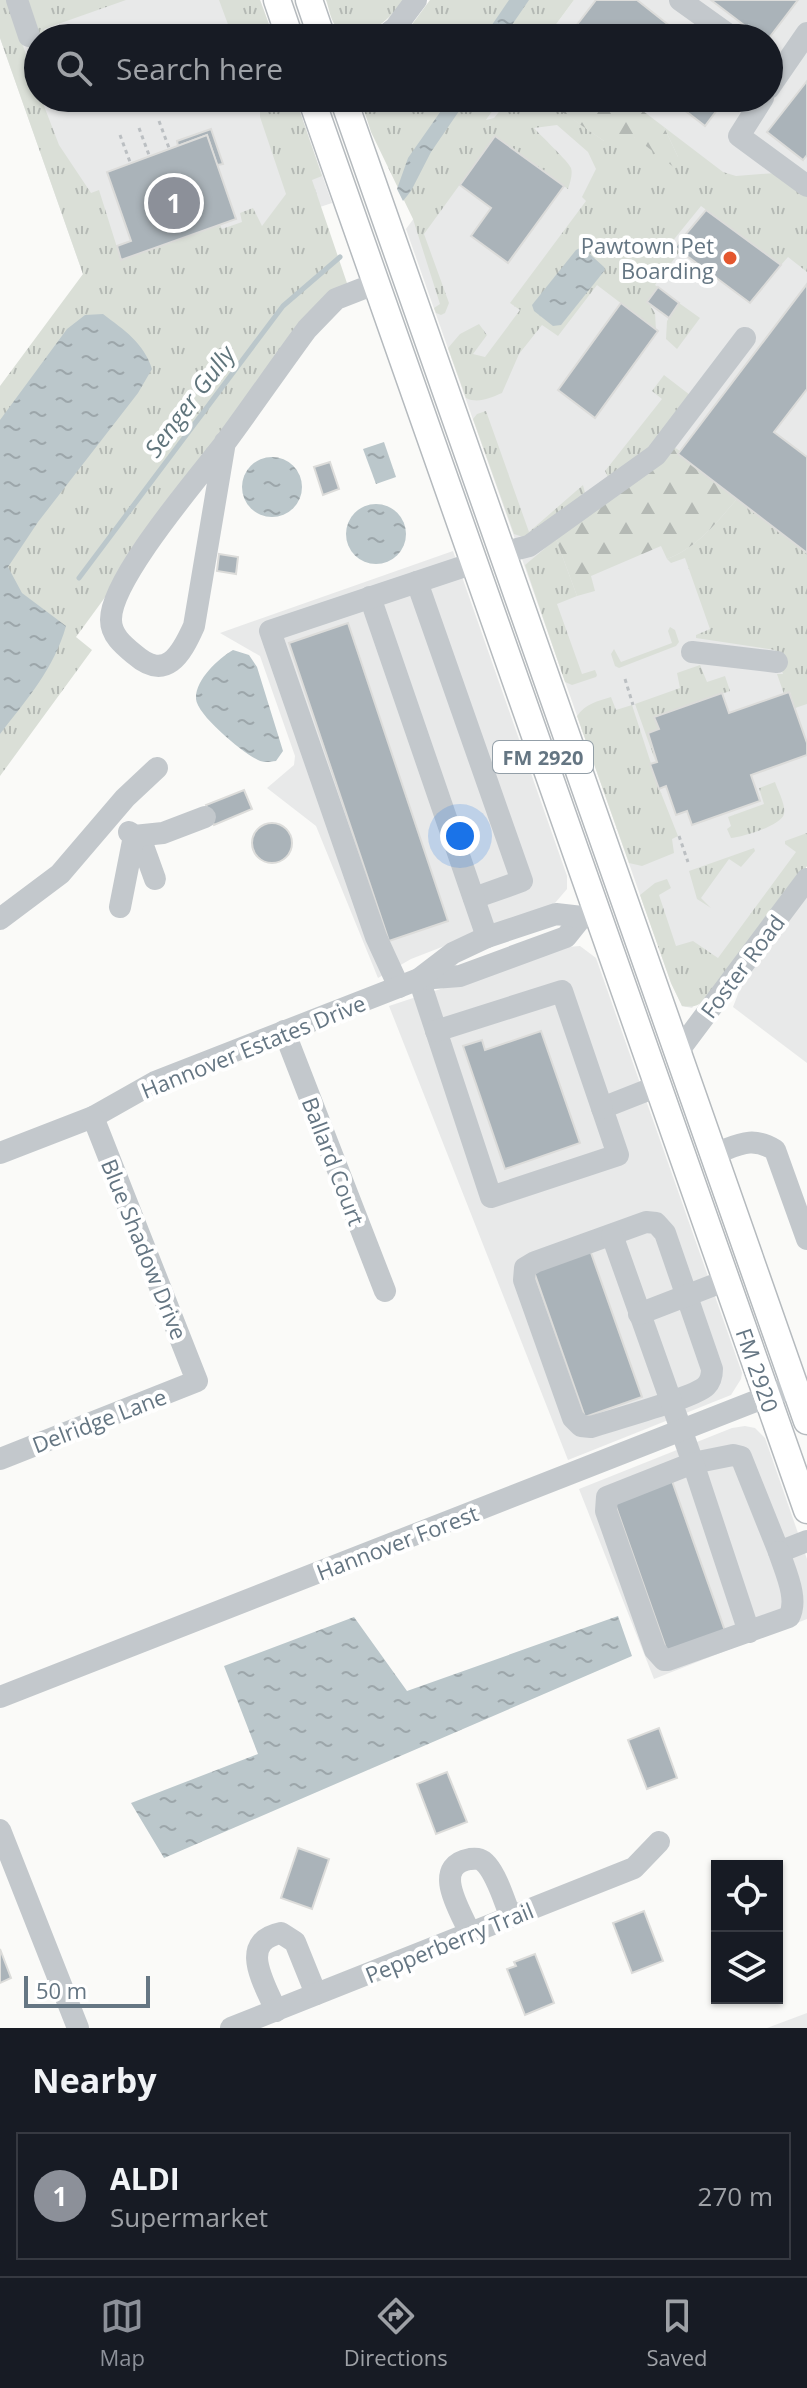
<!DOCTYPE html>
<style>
:root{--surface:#171b24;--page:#20242c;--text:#f1f3f6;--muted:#9ea1a6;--line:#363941;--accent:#8c9099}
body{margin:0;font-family:"Open Sans",sans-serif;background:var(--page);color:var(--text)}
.controls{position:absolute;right:24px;bottom:24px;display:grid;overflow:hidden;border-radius:0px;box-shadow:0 2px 6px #0004}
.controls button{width:72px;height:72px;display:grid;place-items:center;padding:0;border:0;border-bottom:2px solid var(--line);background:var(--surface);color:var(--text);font:40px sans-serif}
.scale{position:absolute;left:24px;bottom:20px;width:126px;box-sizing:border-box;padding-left:8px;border:4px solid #657683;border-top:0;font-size:22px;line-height:28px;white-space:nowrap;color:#657683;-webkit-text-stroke:6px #fff;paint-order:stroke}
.you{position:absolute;left:460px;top:836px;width:28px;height:28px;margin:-20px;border:6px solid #fff;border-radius:50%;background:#1a73e8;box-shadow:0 0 0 12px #1a73e833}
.badge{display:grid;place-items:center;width:52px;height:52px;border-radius:50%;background:var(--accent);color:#fff;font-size:26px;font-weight:700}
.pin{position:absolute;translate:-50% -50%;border:4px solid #fff;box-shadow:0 2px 8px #0006}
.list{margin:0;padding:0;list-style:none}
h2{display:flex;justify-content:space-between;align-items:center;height:104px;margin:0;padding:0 32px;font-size:34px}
h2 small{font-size:26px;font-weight:400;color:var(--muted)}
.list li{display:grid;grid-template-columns:52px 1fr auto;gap:24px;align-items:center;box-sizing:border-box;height:128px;margin:0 16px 16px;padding:0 16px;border:2px solid var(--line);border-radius:0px}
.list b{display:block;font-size:30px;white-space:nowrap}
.list p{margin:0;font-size:26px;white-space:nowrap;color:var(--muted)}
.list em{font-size:26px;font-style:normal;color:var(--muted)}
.icon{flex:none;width:44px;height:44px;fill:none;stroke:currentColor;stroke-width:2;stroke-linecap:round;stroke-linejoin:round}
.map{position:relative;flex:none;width:807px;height:2028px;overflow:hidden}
.search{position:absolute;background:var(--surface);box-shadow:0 2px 6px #0004;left:24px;right:24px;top:24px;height:88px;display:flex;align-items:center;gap:20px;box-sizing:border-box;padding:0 28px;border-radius:44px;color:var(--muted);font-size:30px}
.sheet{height:248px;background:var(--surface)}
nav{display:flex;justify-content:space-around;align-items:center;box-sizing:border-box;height:112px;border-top:2px solid var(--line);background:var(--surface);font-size:22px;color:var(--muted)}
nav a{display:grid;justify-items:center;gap:4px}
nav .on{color:var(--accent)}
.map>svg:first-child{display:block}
.built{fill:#e8e9e9}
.grass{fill:url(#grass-tufts)}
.forest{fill:url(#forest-firs)}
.water{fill:url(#water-ripples)}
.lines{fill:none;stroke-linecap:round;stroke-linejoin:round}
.stream{stroke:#bbc7cb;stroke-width:5}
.building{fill:#aab3b9;stroke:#dcdcda;stroke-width:2}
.major-casing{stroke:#b5babe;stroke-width:29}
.path{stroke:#bbbfc2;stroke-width:3;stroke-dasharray:4 4;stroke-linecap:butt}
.minor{stroke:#c3c8cc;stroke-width:22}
.major{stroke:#fff;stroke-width:26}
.poi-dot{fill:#e4572e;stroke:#fff;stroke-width:3}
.labels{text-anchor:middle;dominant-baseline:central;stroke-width:8;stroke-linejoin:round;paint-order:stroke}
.shield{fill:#fff;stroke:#939fa8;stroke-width:2}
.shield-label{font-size:20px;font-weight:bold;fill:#657683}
.poi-label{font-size:22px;fill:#657683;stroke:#fff;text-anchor:end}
.street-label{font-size:22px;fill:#657683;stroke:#fff}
.water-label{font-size:24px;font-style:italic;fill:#60757c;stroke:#fff}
</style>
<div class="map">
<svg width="807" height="2028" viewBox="0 0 807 2028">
<defs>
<pattern id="grass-tufts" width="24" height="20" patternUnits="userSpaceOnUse" patternTransform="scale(2)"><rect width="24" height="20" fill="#dadfd7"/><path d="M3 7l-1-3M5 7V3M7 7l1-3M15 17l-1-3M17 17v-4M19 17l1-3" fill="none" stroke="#b4b9b4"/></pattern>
<pattern id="forest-firs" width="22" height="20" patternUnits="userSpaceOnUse" patternTransform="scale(2)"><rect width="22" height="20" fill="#dadfd7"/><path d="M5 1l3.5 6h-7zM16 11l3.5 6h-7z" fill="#b4b9b4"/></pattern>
<pattern id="water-ripples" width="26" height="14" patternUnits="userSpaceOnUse" patternTransform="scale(2)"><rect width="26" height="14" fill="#bbc7cb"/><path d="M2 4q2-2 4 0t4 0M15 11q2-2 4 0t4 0" fill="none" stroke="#9ca6aa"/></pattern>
</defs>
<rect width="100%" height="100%" fill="#fafaf8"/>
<g class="built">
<path d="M 0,0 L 260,0 L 274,38 L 38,38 L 38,98 L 295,98 L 332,203 L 93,283 L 83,274 L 0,38 Z"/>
<path d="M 574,0 L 807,0 L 807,866 L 692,1008 L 682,1006 L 671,983 L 406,229 L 502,98 L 769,98 L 769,38 L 546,38 Z"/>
<path d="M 453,551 L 567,876 L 567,889 L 555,903 L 411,959 L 378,978 L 316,826 L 267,788 L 294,765 L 295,756 L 260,656 L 220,633 Z"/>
<path d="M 807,894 L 807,1063 L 733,1007 L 743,981 Z"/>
<path d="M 580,946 L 596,958 L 742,1373 L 741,1379 L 731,1395 L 568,1460 L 389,1006 L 568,947 Z"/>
<path d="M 745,1426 L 755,1428 L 765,1438 L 807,1559 L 807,1619 L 654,1679 L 579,1489 L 732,1428 Z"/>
<path d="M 807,2013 L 807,2028 L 767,2028 Z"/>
</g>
<g class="grass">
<path d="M 0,0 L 7,0 L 38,89 L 38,98 L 41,98 L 59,145 L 91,193 L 99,190 L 121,260 L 220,225 L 222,229 L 242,222 L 240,213 L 253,208 L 262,226 L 286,194 L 260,117 L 260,109 L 272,98 L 288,98 L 298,106 L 322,176 L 312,180 L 349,289 L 283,354 L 76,637 L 92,650 L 0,776 L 0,386 L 83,274 L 0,38 Z"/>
<path d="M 27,0 L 126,0 L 44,29 L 47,38 L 41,38 Z"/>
<path d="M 219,0 L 260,0 L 274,38 L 233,38 Z"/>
<path d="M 326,0 L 404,0 C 392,17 354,55 335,25 C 330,18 329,8 326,0 Z"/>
<path d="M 430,0 L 574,0 L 546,38 L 402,38 Z"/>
<path d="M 360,98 L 502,98 L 486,120 L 494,118 L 510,98 L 543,98 L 604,141 L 634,137 L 678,157 L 664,127 L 723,172 L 736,176 L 775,173 L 807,197 L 807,272 L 788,257 L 781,265 L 701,206 L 671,243 L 680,251 L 655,285 L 658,287 L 648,302 L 655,313 L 656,330 L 597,285 L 558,336 L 542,325 L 519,354 L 502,393 C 490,398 478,404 466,398 L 448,348 L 460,334 L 479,324 L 487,335 L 473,354 L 485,357 L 520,310 L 510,303 L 586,201 L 582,197 L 596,169 L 588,152 L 557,125 L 534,128 C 541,136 569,162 571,168 C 573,174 570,183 568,189 L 495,136 L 424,234 L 449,303 L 445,313 L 441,315 L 436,313 L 434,308 L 440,304 L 413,219 L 371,132 Z"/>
<path d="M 679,303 L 700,318 L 677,349 L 666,339 L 667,321 Z"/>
<path d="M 664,375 L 690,395 L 658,442 L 608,477 L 605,471 L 662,399 L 652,391 Z"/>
<path d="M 486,411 L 529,532 L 583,485 L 585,493 L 526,538 L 514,534 L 473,419 L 477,414 Z"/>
<path d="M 737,499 L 807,553 L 807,704 L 795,708 L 790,692 L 784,694 L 777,674 L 783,674 L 775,650 L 696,638 L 696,635 L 710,629 L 685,558 L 671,563 L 667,559 C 698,547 715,524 737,499 Z"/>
<path d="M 556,539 L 577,596 L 557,604 L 582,674 L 595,670 L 597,675 L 596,677 L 572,685 L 565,682 L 525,565 Z"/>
<path d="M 670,627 L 675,630 L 679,642 L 676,646 L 619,668 L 615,666 L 611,654 L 614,649 L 621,662 L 672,643 L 668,631 Z"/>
<path d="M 700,665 L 707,682 L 725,676 L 730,691 L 654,717 L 659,729 L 648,734 L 656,763 L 635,704 L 680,688 L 677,673 Z"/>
<path d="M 611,697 L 616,710 L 632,705 L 659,788 L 678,836 L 672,839 L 674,853 L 642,866 L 629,863 L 577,716 C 585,704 598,701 611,697 Z"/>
<path d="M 775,782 C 778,791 786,805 784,814 C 781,826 742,837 731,838 L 727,829 L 731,826 L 728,817 L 764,804 L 759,788 Z"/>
<path d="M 807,833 L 807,866 L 709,996 C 700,1005 695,1008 682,1006 L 671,983 L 640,895 L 655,883 L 667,879 L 671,888 L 659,895 L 676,946 L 693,941 L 718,958 L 796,852 L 785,844 L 785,841 Z"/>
<path d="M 754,848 L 755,851 L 741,867 L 729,859 L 701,898 L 711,908 L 697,899 L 689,871 Z"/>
</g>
<g class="forest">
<path d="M 553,98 L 626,98 L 664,127 L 678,157 L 675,168 L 634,137 L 627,145 L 604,141 L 549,103 Z"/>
<path d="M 674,447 L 680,451 L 678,454 L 737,499 C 715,524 698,547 667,559 L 661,546 L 591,576 L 595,591 L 577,596 L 556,539 Z"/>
</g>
<g class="water">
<path d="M 509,0 L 529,0 L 503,38 L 483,38 Z"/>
<path d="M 450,98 L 468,98 L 431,152 L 411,191 L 403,201 L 397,189 L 408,158 Z"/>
<path d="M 582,247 L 604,267 L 605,270 L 561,325 L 553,326 L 534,311 L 532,305 L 576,250 Z"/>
<path d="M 103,314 C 124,330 144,343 152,369 L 138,393 L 38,522 L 8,567 L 22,593 L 66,626 C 54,669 27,699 0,734 L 0,420 L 67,329 L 85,315 Z"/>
<path d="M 384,442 L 396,477 L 376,484 L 363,449 Z"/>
<circle cx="272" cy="487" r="30"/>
<circle cx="376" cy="534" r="30"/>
<path d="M 233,650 L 249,655 L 257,667 L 283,751 L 276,761 C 269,762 264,763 258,760 C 243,753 197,715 196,699 C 195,680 218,659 233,650 Z"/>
<path d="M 618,1616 L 632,1656 L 164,1858 L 131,1803 L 258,1754 L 224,1666 L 354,1617 L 407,1691 Z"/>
</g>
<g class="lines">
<path class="stream" d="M 79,578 L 283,306 L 340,257"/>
</g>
<g class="building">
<path d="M 596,0 L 637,0 L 685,38 L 592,38 L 576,26 Z"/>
<path d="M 711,0 L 798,0 L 769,38 L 761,38 Z"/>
<path d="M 807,81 L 807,155 L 803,160 L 767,132 Z"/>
<path d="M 669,98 L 726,98 L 705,126 Z"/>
<path d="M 211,129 L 223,164 L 217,165 L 207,135 L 178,146 L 177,141 Z"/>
<path d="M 207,135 L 236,219 L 121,260 L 117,246 L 131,241 L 107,172 Z"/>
<path d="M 495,136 L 564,186 L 508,263 L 471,236 L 491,208 L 460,185 Z"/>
<path d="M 706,210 L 781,265 L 750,303 L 675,247 Z"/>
<path d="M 807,284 L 807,389 L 774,432 L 807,457 L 807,553 L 678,454 Z"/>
<path d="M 658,287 L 679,303 L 669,318 L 647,302 Z"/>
<path d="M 621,303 L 658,331 L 595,418 L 558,390 Z"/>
<path d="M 330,462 L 339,489 L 323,495 L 314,467 Z"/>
<path d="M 219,554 L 238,557 L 236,574 L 217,571 Z"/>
<path d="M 348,623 L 448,921 L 389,941 L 289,643 Z"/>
<path d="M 789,692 L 807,743 L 807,755 L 751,775 L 760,801 L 692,825 L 687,811 L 676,815 L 666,786 L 659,789 L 650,764 L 657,762 L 648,733 L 659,729 L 654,717 L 722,693 L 729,713 Z"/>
<path d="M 244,790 L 252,809 L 214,825 L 206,805 Z"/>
<circle cx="272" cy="843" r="20"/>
<path d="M 541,1031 L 580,1143 L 505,1169 L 463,1046 L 482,1040 L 485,1050 Z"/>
<path d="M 590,1250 L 642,1397 L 585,1417 L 533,1269 Z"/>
<path d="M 672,1481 L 725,1631 L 667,1651 L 614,1501 Z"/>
<path d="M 659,1728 L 677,1778 L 647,1789 L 628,1740 Z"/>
<path d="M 447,1772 L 467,1822 L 436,1834 L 417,1784 Z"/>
<path d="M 298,1848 L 329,1859 L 312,1909 L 281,1898 Z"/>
<path d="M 644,1911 L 663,1961 L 632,1973 L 613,1923 Z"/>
<path d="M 0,1949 L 11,1978 L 0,1983 Z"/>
<path d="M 535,1954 L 554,2003 L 525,2015 L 507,1969 L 516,1966 L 514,1962 Z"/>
</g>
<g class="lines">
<defs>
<g id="major">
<path d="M 277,0 L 290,38"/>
<path d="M 309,0 L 322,38"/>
<path d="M 311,98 L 807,1510"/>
<path d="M 343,98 L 807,1421"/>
</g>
</defs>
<use href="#major" class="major-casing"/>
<g class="path">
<path d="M 159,121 L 169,148"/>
<path d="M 139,128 L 149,155"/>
<path d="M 120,135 L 130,162"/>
<path d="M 625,679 L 633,705"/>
<path d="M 679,836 L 688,862"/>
</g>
<g class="minor">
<path d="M 17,0 L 29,36"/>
<path d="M 680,0 L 733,38"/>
<path d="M 382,38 L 395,28 L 416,0"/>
<path d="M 769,88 L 807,33"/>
<path d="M 763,98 L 739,136 L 807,186"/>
<path d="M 225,442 L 194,626 C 181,655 166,682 134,654 C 123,645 111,635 111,620 C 110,580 198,478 225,443 C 253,405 279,367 307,329 L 336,299 L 377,283"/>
<path d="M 502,553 L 529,546 L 656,455 L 745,338"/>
<path d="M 417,582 L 522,881 L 474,898"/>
<path d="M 370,597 L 487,937"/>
<path d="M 692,652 L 777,662"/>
<path d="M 129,832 L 142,843 L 155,879"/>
<path d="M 120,907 L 134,836 L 163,833 L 205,817"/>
<path d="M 0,919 L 60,874 L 125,798 L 157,768"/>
<path d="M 419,979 L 491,1197 L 618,1155 L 602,1108 L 658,1086"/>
<path d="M 420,979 L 460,976 L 566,937 L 582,917 L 592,911"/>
<path d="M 399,987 L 376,937 L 270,631 L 474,563"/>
<path d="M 284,1031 L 385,1291"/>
<path d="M 436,1031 L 562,991 L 602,1108"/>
<path d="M 677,1053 L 807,879"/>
<path d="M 0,1153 L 93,1117 L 155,1082 L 419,979 L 453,953 L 487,937 L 556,914 L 582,917"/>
<path d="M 713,1154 C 737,1146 751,1135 775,1150 L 807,1239"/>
<path d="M 646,1222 L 656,1223 L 665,1233 L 712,1369 C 712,1375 711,1381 706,1386 C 694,1398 612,1420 591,1427 L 581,1426 L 573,1418 L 524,1280 L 525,1268 L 535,1262 Z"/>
<path d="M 612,1235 L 693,1463 L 733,1455 L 741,1457 L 779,1552 L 807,1541"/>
<path d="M 639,1314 L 727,1280"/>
<path d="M 0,1459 L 197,1381 L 93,1117"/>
<path d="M 749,1632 L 693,1463 L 607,1497 L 606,1511 L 655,1650 L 664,1660 L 668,1660 L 789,1617 C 799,1599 785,1571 779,1552"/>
<path d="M 0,1697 L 794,1386"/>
<path d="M 0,1830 L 78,2028"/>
<path d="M 470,1933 C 461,1912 430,1866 470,1859 C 478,1858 482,1859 487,1865 C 498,1878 504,1901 511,1917"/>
<path d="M 276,2011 C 265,1984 237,1942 281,1933 L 295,1942 L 316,1994"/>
<path d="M 231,2028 L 634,1868 L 659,1842"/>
</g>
<use href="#major" class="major"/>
</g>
<circle class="poi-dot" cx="730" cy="258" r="8"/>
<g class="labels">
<rect class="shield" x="493" y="741" width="100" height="32" rx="6"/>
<g class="shield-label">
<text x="543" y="757">FM 2920</text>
</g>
<g class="poi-label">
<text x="714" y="245">Pawtown Pet<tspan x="714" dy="25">Boarding</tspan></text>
</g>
<g class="street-label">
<text transform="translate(742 966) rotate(-53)">Foster Road</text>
<text transform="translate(253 1046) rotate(-22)">Hannover Estates Drive</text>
<text transform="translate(334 1161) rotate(69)">Ballard Court</text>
<text transform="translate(145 1249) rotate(68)">Blue Shadow Drive</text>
<text transform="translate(758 1370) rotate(71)">FM 2920</text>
<text transform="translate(99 1420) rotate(-21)">Delridge Lane</text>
<text transform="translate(397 1542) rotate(-21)">Hannover Forest</text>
<text transform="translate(449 1942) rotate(-22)">Pepperberry Trail</text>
</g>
<g class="water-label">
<text transform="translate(189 401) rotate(-53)">Senger Gully</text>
</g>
</g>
</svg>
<div class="controls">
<button><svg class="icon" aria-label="locate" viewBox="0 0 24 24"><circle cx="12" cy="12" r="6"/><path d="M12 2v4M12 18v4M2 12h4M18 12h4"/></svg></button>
<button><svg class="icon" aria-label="layers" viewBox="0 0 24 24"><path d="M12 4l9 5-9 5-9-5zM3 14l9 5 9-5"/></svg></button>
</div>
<div class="scale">50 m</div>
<div class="you"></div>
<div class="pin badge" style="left:174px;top:203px">1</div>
<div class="search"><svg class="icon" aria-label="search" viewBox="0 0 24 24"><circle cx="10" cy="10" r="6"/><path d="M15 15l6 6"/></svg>Search here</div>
</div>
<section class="sheet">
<h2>Nearby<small></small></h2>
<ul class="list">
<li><span class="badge">1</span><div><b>ALDI</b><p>Supermarket</p></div><em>270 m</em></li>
</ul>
</section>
<nav>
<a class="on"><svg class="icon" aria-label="map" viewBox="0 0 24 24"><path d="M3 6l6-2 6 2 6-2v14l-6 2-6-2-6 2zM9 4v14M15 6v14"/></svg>Map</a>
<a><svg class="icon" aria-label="directions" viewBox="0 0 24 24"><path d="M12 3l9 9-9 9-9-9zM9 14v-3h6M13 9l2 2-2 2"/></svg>Directions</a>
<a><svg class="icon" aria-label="saved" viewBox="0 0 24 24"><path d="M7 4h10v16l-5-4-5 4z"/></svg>Saved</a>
</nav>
